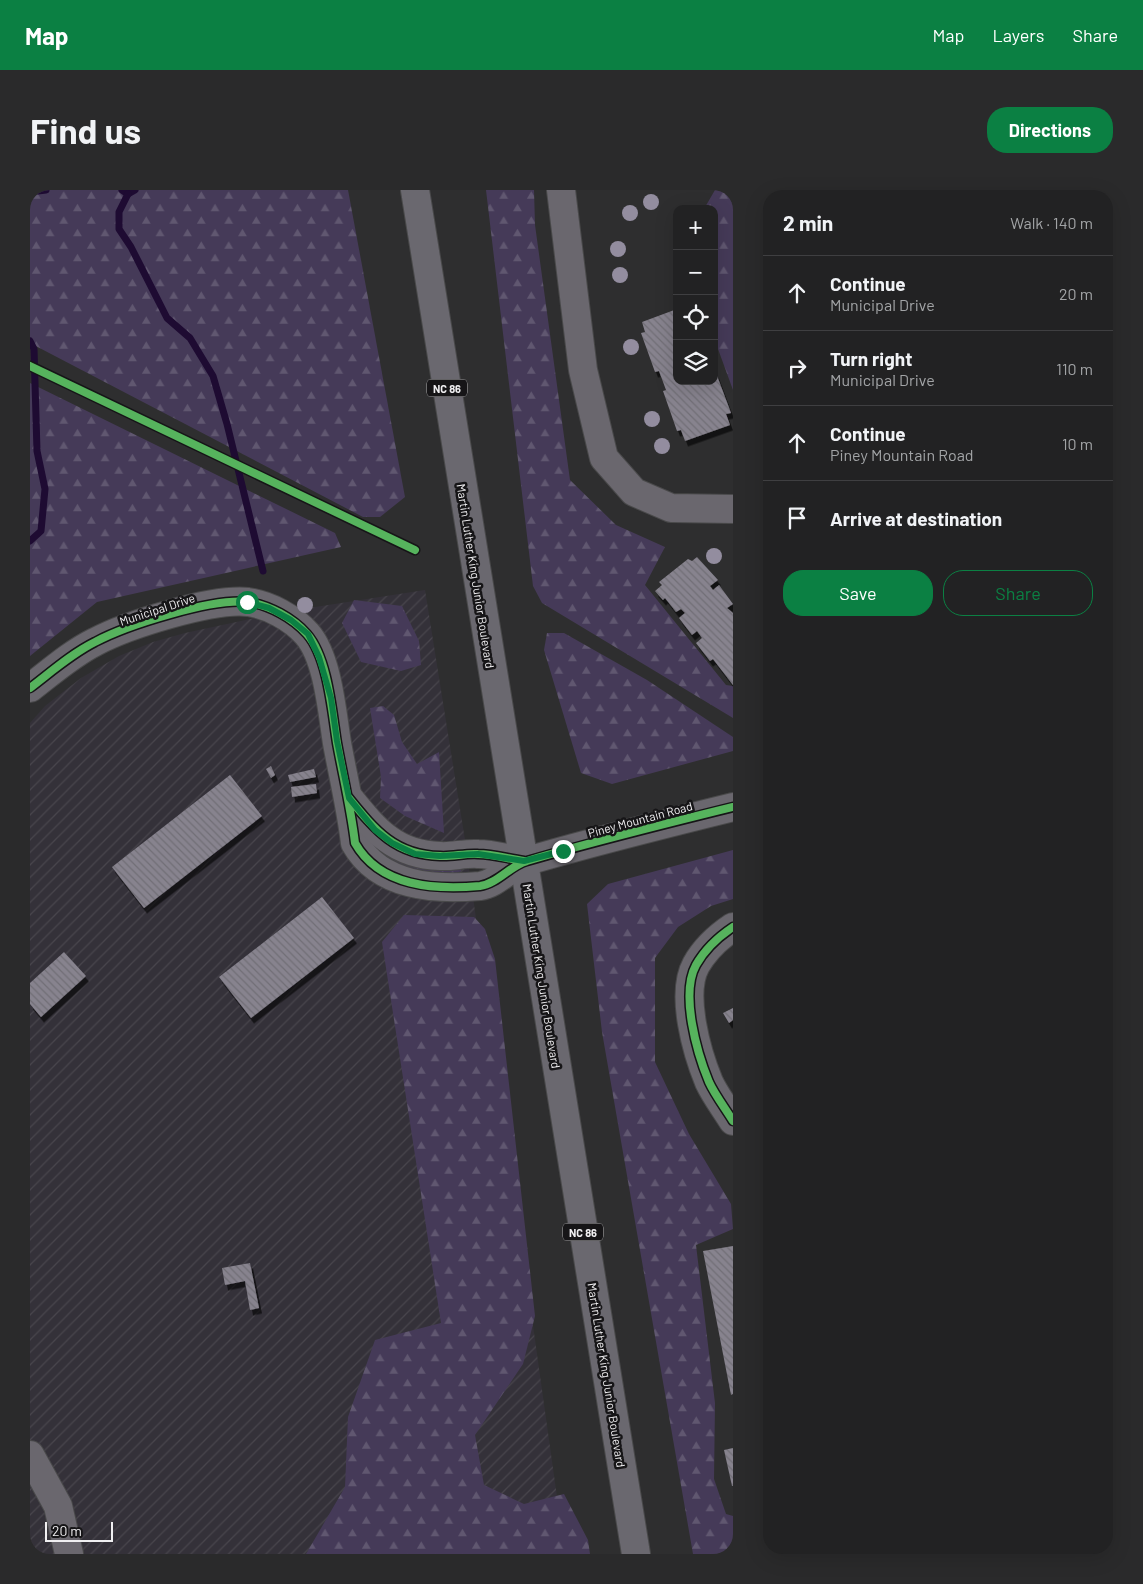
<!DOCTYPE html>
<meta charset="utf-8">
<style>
:root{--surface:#222223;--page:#2a2a2b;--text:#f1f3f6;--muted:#a2a4a6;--line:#3f3f41;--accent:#0b8043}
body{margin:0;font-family:Barlow,sans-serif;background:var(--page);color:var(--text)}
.controls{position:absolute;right:15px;top:15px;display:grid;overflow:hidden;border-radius:10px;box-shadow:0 5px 20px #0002}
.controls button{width:45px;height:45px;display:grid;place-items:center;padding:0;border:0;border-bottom:1px solid var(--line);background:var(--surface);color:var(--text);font:25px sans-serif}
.scale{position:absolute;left:15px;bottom:12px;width:68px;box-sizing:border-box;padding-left:5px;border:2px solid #f0eff1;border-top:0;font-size:14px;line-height:18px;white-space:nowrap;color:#f0eff1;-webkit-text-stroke:4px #161517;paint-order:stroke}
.stop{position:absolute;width:15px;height:15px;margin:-11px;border:4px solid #0b8043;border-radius:50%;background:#fff}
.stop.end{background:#0b8043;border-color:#fff;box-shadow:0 1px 5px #0008}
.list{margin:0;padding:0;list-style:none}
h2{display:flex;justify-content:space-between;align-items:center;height:65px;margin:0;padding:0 20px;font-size:21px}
h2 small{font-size:16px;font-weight:400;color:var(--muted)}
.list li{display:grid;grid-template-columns:32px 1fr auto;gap:15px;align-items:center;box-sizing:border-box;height:75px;padding:0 20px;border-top:1px solid var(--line)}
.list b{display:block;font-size:19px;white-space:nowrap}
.list p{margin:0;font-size:16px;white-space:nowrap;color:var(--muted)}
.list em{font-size:16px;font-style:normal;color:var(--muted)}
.actions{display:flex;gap:10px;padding:15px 20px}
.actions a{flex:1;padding:11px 0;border:1px solid var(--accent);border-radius:20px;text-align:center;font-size:18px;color:var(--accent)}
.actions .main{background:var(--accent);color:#fff}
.icon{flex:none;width:28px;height:28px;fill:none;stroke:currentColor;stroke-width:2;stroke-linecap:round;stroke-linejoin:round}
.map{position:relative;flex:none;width:703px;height:1364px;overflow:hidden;border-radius:20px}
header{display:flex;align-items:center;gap:30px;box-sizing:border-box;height:70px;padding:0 25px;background:var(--accent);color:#fff}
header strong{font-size:24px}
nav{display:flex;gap:28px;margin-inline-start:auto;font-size:18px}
.intro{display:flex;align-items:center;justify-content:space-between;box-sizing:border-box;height:120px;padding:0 30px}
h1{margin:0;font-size:35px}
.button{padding:12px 22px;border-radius:20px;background:var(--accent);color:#fff;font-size:18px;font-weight:700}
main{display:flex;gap:30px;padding:0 30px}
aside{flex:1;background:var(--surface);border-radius:20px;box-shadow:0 5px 20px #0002}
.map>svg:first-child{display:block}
.industrial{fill:url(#industrial-furrows)}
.grass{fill:url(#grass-dots)}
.forest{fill:url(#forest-firs)}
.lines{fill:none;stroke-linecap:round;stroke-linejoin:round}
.stream{stroke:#1e0b32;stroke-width:7}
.building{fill:url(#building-back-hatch);filter:url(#shadow)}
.minor-casing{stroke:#49494a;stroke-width:30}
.major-casing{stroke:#49494a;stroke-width:30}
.minor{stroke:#6a676e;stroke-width:28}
.major{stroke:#6a686f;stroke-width:28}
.cycleway-casing{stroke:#161517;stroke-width:11}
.cycleway{stroke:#56b35d;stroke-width:8}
.tree{fill:#938d9f}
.route{stroke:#0b8043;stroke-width:6}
.labels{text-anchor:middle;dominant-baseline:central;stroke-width:5;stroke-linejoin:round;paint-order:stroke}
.shield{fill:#161517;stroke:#afaeb0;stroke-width:1}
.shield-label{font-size:11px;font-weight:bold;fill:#f0eff1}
.street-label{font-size:12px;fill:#f0eff1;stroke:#161517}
</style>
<header>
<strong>Map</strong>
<nav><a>Map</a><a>Layers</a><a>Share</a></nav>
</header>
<div class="intro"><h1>Find us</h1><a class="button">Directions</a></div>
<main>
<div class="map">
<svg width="703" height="1364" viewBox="0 0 703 1364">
<defs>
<pattern id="industrial-furrows" width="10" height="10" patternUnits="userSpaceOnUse" patternTransform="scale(1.25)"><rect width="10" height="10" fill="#343139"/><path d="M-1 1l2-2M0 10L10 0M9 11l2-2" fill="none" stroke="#48454c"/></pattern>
<pattern id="grass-dots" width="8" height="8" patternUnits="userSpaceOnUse" patternTransform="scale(1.25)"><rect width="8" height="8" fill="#453a58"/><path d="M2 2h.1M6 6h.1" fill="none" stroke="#605770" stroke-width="1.8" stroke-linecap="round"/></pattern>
<pattern id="forest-firs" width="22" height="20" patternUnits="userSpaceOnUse" patternTransform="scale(1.25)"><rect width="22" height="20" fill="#453a58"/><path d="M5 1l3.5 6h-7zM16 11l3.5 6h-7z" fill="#605770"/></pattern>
<pattern id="building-back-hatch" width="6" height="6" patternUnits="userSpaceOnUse" patternTransform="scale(1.25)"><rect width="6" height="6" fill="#87838e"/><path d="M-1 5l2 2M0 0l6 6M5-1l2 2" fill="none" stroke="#716e76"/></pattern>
<filter id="shadow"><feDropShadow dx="3" dy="5.5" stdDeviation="0" flood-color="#0009"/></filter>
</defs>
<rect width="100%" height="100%" fill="#2e2e2f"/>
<path class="industrial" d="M 395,400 L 435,650 L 535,1364 L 0,1364 L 0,533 L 15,516 L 51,488 L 89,466 L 123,452 L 155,443 L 253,422 Z"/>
<path class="grass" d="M 334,647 L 431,678 L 431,681 C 414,692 362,674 347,662 C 342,658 338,652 334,647 Z"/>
<g class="forest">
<path d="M 0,0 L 318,0 L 375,307 L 350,327 L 333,327 L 0,153 Z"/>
<path d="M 456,0 L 504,0 L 505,35 L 540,290 L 586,335 L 635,357 L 615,395 L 696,495 L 703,496 L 703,528 L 512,413 L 503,396 Z"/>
<path d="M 685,0 L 703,0 L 703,200 L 684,148 L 684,19 L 674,19 Z"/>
<path d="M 0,193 L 305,343 L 311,357 L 67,412 L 0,466 Z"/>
<path d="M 324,410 L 372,416 L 389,451 L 391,475 L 371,481 L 331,472 L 312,433 Z"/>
<path d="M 517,443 L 534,443 L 617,490 L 703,547 L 703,561 L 582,594 L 551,583 L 514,460 Z"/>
<path d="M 353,516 L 364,525 L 372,552 L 387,574 L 409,562 L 414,643 L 375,626 L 350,608 L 351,587 L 340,518 Z"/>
<path d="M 703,660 L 703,709 L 681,716 L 648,737 L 625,768 L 625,872 L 659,944 L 701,1014 L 703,1039 L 666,1055 L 685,1213 L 684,1289 L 696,1324 L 703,1326 L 703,1364 L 663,1364 L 572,842 L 557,714 L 578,694 Z"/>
<path d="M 374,725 L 444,727 L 455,739 L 465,769 L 505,1126 L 493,1174 L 445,1245 L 454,1295 L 494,1314 L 534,1304 L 558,1350 L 560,1364 L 276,1364 L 315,1297 L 318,1227 L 345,1150 L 411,1133 L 352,752 Z"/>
</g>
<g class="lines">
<g class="stream">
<path d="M 92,0 L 98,4 L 105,0"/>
<path d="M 0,2 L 16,0"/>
<path d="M 98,4 L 89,22 L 89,39 L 101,57 L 137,128 L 160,148 L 183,186 L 197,234 L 233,381"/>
<path d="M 0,151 L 4,159 L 7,261 L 15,299 L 11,341 L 0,351"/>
</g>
</g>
<g class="building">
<path d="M 647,119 L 647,191 L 684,191 L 686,183 L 701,223 L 696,224 L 700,235 L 655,251 L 651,240 L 647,241 L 633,201 L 636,200 L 629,181 L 625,182 L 611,143 L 615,142 L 612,132 Z"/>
<path d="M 667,367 L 688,390 L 680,396 L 683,400 L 689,395 L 703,414 L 697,418 L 703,423 L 703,495 L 683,469 L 680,471 L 666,453 L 672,448 L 667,441 L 662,445 L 649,428 L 655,423 L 651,419 L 646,422 L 635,408 L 633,410 L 625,401 L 632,395 L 629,392 L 658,369 L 662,371 Z"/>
<path d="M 241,576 L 245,585 L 241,588 L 236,579 Z"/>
<path d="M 284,579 L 286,587 L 260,592 L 258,585 Z"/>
<path d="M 200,585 L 232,626 L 114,718 L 82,677 Z"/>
<path d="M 286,594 L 287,603 L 262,607 L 261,597 Z"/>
<path d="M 292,707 L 324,748 L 221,828 L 189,787 Z"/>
<path d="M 34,762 L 56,786 L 11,827 L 0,814 L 0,793 Z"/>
<path d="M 703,818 L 703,830 L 699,833 L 693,823 Z"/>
<path d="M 703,1056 L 703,1204 L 701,1205 L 673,1061 Z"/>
<path d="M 220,1073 L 229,1118 L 220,1120 L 215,1091 L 195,1095 L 192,1078 Z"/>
<path d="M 703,1258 L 703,1296 L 702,1296 L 694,1260 Z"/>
</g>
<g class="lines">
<defs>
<g id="minor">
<path d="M 531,0 L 553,180 L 574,268 L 604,302 L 641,318 L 703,319"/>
<path d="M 0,498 C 21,482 41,464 65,452 C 97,435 182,408 218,412 C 239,415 263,428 277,444 C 298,468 302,522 307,553 C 313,586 321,619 325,653 C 350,697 405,700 450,696 C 467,694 481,675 497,671 C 565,651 634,634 703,617"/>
<path d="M 319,608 C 345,640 365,665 410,666 C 422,667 435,663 448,664 C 463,664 479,669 494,671"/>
<path d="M 703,737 C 688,747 675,759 666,775 C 650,804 667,863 679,892 C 685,905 695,918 703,931"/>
<path d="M 0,1265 L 28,1316 L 39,1364"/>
</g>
<path id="major" d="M 385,0 L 606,1364"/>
</defs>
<use href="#minor" class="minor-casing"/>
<use href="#major" class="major-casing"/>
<use href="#minor" class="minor"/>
<use href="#major" class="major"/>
<defs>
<g id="cycleway">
<path d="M 0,176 L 385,360"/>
<path d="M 0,498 C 21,482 41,464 65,452 C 97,435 182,408 218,412 C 239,415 263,428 277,444 C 298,468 302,522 307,553 C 313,586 321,619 325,653 C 350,697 405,700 450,696 C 467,694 481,675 497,671 C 565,651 634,634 703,617"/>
<path d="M 319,608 C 345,640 365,665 410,666 C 422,667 435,663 448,664 C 463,664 479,669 494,671"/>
<path d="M 703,737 C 688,747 675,759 666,775 C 650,804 667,863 679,892 C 685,905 695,918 703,931"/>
</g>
</defs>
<use href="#cycleway" class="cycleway-casing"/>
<use href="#cycleway" class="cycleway"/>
</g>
<g class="tree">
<circle cx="621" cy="12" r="8"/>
<circle cx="600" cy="23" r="8"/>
<circle cx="588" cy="59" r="8"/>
<circle cx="590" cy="85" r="8"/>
<circle cx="601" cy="157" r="8"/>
<circle cx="622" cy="229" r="8"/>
<circle cx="632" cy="256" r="8"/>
<circle cx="684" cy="366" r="8"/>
<circle cx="275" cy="415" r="8"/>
</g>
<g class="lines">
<path class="route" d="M 217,412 L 239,418 L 261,430 L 278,444 L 289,467 L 301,508 L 307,551 L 319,608 L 345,640 L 362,653 L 385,664 L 410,666 L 448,664 L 494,671 L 533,661"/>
</g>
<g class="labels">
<g class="shield">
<rect x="397" y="189.5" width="40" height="17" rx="4"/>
<rect x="533" y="1033.5" width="40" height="17" rx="4"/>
</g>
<g class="shield-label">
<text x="417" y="198">NC 86</text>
<text x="553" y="1042">NC 86</text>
</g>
<g class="street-label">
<text transform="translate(446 386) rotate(81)">Martin Luther King Junior Boulevard</text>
<text transform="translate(127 419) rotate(-18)">Municipal Drive</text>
<text transform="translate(610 629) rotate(-15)">Piney Mountain Road</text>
<text transform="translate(512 786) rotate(81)">Martin Luther King Junior Boulevard</text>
<text transform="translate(577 1185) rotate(81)">Martin Luther King Junior Boulevard</text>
</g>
</g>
</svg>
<div class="controls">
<button>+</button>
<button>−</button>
<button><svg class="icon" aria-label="locate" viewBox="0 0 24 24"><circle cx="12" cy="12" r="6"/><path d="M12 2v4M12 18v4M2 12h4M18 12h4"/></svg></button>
<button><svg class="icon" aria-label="layers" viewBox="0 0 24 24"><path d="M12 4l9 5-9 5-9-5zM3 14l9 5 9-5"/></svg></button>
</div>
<div class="scale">20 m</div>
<div class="stop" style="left:217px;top:412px"></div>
<div class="stop end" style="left:533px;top:661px"></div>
</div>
<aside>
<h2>2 min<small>Walk · 140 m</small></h2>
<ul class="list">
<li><svg class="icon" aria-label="ahead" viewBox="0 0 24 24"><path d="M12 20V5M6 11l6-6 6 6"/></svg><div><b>Continue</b><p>Municipal Drive</p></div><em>20 m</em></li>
<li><svg class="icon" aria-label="right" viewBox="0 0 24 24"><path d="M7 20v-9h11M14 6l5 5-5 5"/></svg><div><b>Turn right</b><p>Municipal Drive</p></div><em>110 m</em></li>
<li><svg class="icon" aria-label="ahead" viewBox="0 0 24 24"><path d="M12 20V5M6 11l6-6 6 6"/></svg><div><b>Continue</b><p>Piney Mountain Road</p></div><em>10 m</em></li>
<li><svg class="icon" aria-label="arrive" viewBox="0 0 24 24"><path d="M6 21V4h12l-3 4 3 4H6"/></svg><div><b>Arrive at destination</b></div></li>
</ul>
<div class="actions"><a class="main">Save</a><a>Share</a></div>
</aside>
</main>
